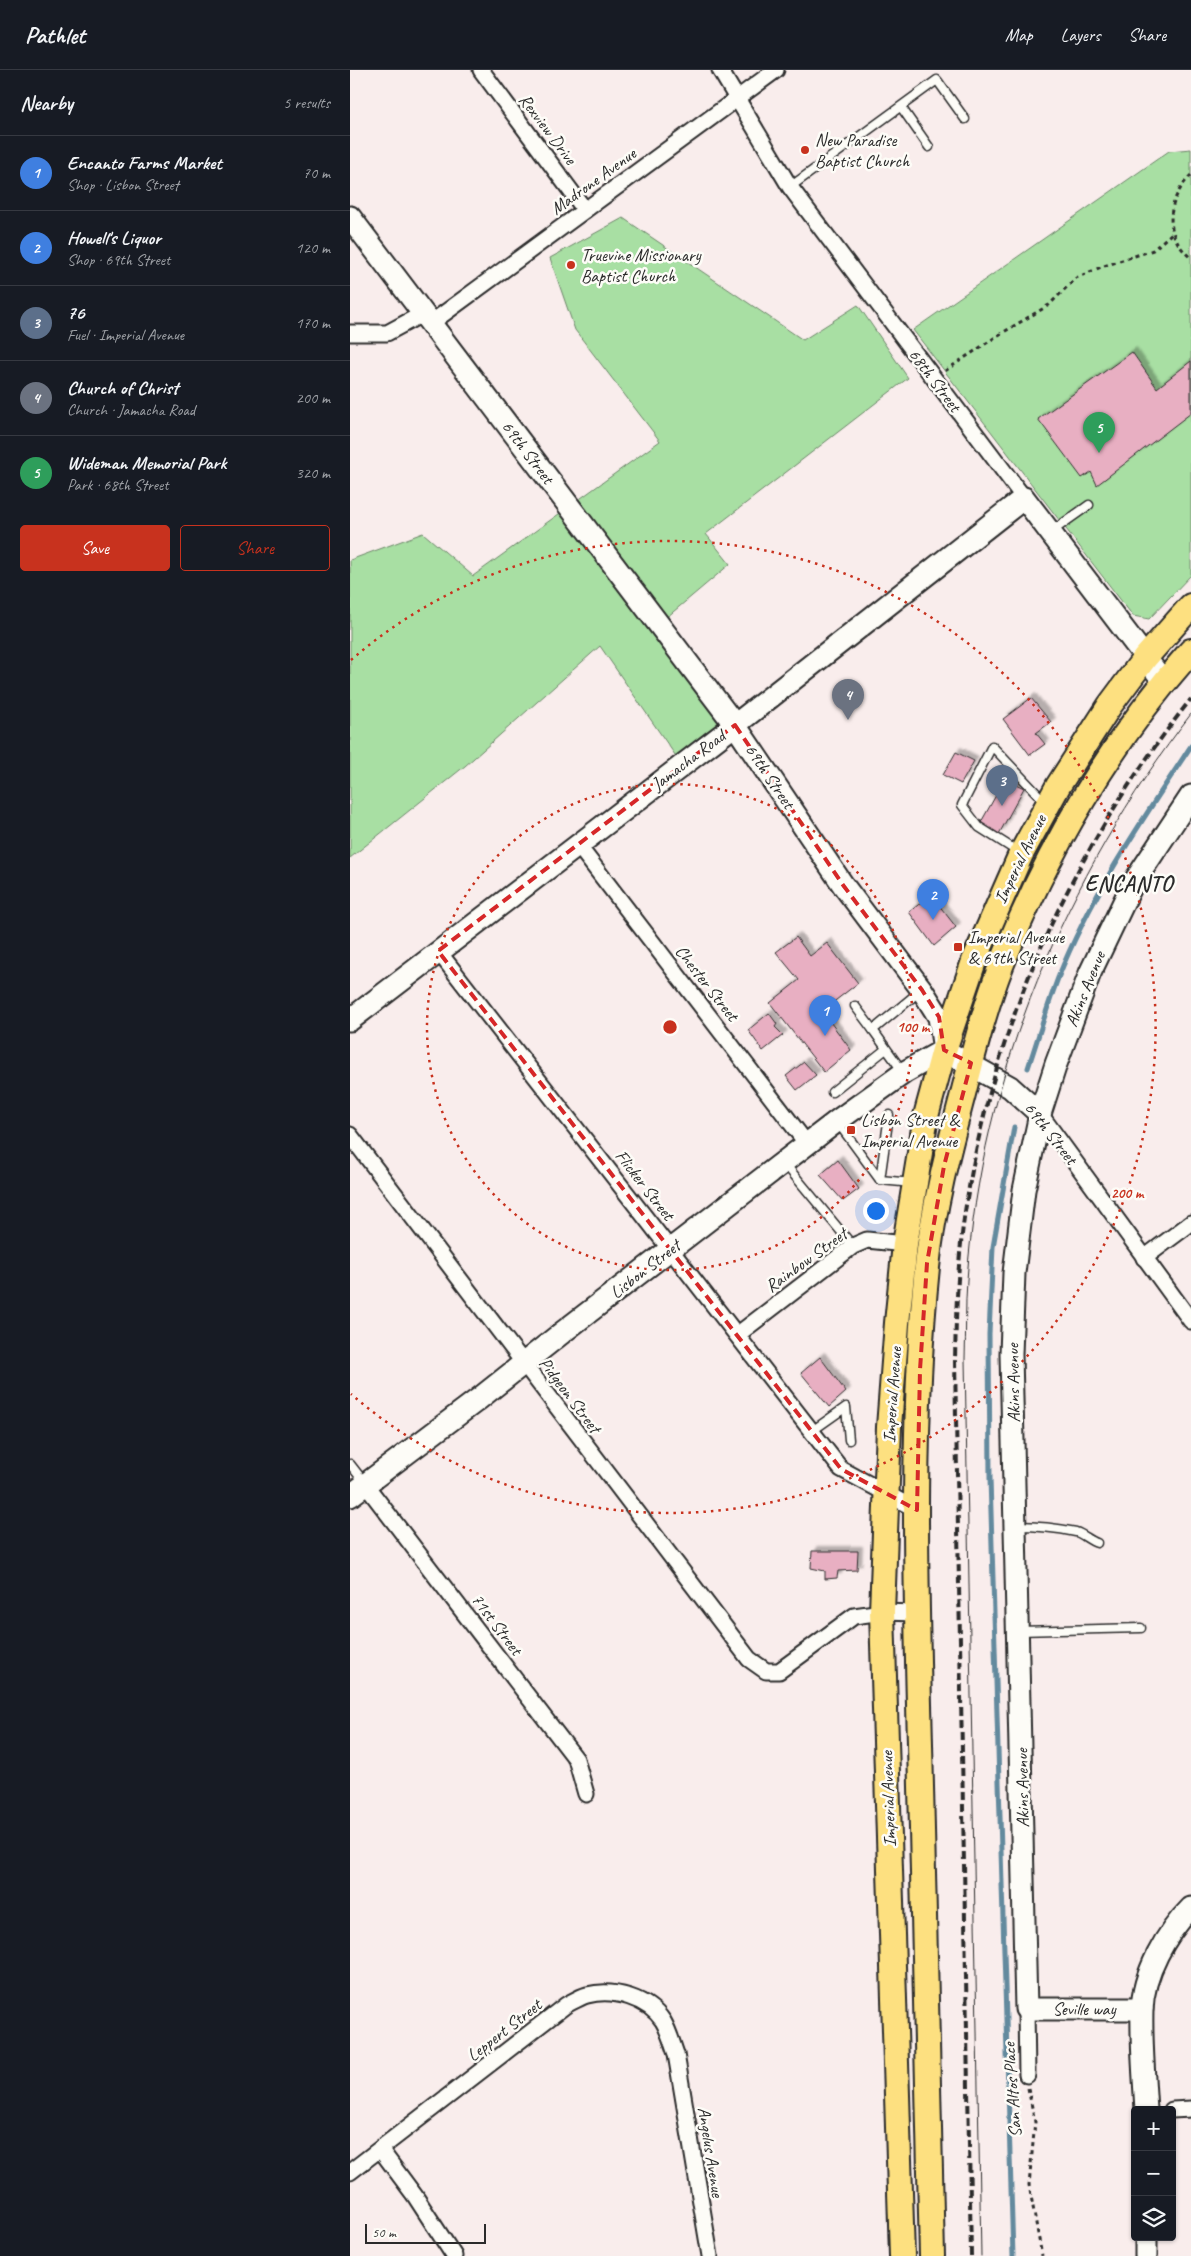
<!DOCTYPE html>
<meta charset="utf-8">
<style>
:root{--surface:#171b24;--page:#242831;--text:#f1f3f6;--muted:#9ea1a6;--line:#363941;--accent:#c8321e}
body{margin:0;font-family:Caveat,sans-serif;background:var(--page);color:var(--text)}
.controls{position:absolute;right:15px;bottom:15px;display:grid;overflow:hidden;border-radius:5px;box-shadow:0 1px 4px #0004}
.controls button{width:45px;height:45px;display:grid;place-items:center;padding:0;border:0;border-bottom:1px solid var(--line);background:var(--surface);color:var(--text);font:25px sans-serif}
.scale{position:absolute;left:15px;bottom:12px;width:121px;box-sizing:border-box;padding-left:5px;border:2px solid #2b2b2b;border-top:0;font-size:14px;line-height:18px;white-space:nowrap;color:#2b2b2b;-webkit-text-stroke:4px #fdfcf7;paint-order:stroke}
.you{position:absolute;left:525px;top:1140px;width:18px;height:18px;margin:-12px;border:4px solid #fff;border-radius:50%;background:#1a73e8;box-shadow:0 0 0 8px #1a73e833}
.badge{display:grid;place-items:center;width:32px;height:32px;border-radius:50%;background:var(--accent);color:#fff;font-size:16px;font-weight:700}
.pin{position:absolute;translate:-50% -41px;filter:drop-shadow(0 1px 2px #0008)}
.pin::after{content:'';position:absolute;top:26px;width:18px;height:15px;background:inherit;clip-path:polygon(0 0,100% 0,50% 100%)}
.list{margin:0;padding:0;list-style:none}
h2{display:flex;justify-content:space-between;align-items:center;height:65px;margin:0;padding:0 20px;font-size:21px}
h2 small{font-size:16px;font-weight:400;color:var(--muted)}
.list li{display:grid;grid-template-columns:32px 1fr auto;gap:15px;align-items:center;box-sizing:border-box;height:75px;padding:0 20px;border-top:1px solid var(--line)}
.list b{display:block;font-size:19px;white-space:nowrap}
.list p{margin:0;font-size:16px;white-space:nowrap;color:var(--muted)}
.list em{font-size:16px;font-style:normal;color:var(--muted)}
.actions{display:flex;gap:10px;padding:15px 20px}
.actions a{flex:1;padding:11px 0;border:1px solid var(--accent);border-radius:5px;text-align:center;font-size:18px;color:var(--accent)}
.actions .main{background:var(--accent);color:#fff}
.icon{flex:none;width:28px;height:28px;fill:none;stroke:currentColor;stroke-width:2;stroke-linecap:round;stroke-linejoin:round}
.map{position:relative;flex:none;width:841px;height:2186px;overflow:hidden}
header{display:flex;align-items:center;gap:30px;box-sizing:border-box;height:70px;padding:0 25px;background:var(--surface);border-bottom:1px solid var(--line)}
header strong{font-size:24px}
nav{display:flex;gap:28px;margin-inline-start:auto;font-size:18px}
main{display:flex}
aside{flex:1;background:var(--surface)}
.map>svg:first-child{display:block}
.green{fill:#a8dfa3;stroke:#6a8567}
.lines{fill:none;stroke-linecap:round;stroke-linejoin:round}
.stream{stroke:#648a9e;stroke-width:5}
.building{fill:#e8afc2;stroke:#2b2b2b;filter:url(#shadow)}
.lane-casing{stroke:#2b2b2b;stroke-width:11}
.street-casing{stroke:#2b2b2b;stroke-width:19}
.secondary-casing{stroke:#2b2b2b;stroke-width:25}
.primary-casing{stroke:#2b2b2b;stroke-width:28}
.path{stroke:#2b2b2b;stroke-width:3;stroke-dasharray:4 4;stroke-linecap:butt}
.lane{stroke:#fdfcf7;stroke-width:8}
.street{stroke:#fdfcf7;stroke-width:15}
.secondary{stroke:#fdfcf7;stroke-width:21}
.primary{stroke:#fde080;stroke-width:24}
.tram{stroke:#2b2b2b;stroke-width:1}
.rail{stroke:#2b2b2b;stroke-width:4;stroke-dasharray:8 4;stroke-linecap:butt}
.marked{fill:none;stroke:#d62828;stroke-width:4;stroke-dasharray:10 6;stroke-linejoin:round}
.ring{fill:none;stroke:#c8321e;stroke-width:2.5;stroke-dasharray:2.5 5}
.poi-dot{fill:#c8321e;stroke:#fdfcf7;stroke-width:2}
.labels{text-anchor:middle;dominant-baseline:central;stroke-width:5;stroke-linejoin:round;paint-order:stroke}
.street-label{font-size:18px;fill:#2b2b2b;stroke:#fdfcf7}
.poi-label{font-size:18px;fill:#2b2b2b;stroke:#fdfcf7;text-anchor:start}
.district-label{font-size:22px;font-weight:bold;letter-spacing:1px;fill:#2b2b2b;stroke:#fdfcf7}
.centre{fill:#c8321e;stroke:#fdfcf7;stroke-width:2.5}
.ring-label{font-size:15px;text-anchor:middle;font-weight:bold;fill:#c8321e;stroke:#fdfcf7;stroke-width:5;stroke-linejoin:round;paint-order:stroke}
</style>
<header>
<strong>Pathlet</strong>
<nav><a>Map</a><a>Layers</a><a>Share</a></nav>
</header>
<main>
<aside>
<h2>Nearby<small>5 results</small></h2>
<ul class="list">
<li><span class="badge" style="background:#3f7fe0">1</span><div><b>Encanto Farms Market</b><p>Shop · Lisbon Street</p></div><em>70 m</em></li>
<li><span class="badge" style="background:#3f7fe0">2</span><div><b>Howell's Liquor</b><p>Shop · 69th Street</p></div><em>120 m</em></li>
<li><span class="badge" style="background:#5c6f8a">3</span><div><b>76</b><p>Fuel · Imperial Avenue</p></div><em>170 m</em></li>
<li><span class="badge" style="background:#6b7280">4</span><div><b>Church of Christ</b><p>Church · Jamacha Road</p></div><em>200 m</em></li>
<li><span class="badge" style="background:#2e9e5b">5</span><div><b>Wideman Memorial Park</b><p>Park · 68th Street</p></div><em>320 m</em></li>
</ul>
<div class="actions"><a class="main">Save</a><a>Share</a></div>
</aside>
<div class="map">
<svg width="841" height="2186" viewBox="0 0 841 2186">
<defs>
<filter id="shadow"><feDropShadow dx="4.5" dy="-4.5" stdDeviation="1" flood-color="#0004"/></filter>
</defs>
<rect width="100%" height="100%" fill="#f9edec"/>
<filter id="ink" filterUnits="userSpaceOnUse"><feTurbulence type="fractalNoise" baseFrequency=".02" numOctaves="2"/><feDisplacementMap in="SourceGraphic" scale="10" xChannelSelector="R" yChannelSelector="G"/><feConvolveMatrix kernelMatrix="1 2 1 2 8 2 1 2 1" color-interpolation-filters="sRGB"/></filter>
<g filter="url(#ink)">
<g class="green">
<path d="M 841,79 L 841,505 L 799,549 L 783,546 L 563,260 L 819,81 Z"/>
<path d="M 273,148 L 453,270 L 508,235 L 558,308 L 356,464 L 380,494 L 304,558 L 385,655 L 332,695 L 250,576 L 115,696 L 0,788 L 0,490 L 73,463 L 123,506 L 310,371 L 225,260 L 200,188 Z"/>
</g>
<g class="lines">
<g class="stream">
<path d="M 678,998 C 688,968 697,937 708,908 C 741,825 792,750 841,676"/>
<path d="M 663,2186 L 640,1408 L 639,1264 L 643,1177 L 664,1057"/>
</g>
</g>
<g class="building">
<path d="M 782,282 L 807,318 L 841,291 L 841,343 L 747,415 L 741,402 L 732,408 L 688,349 Z"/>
<path d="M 681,628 L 701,652 L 686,663 L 695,674 L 680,685 L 653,649 Z"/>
<path d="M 606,682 L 624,691 L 611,714 L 593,705 Z"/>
<path d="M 655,709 L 674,718 L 649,764 L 630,754 Z"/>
<path d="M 581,825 L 606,857 L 584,876 L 559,842 Z"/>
<path d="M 446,867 L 460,886 L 477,873 L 508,913 L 472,941 L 501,980 L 474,1002 L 420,933 L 449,910 L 426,882 Z"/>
<path d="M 419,943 L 427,954 L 425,957 L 433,965 L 413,981 L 398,960 Z"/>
<path d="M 454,992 L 466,1005 L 447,1020 L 436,1006 Z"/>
<path d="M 488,1090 L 509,1119 L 493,1131 L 470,1105 Z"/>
<path d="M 470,1287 L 496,1322 L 479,1337 L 451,1303 Z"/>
<path d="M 462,1481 L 508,1481 L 507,1500 L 488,1501 L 487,1508 L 475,1509 L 475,1501 L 461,1498 Z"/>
</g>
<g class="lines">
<defs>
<g id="lane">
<path d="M 551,37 L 579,77"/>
<path d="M 440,117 L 587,10 L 615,49"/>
<path d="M 701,462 L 739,435"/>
<path d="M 670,783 L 629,757 L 612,735 L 642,676 L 696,733"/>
<path d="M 505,936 L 523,960"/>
<path d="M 553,1002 L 523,960 L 570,921"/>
<path d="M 482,1022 L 536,979"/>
<path d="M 488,1053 L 530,1110 L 563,1113"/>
<path d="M 435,1094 L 503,1176"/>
<path d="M 530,1110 L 539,1045"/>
<path d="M 462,1361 L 496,1337 L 499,1370"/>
<path d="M 0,1394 L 14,1412"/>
<path d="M 666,1456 C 686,1456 707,1458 726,1462 C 733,1464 740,1471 747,1473"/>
<path d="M 668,1561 L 791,1558"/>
</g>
<g id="street">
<path d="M 131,0 L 235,140"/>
<path d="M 370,0 L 440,117 L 674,428"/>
<path d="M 81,253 L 426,0"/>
<path d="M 0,263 L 37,263 L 74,243"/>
<path d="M 227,774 L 457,1074"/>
<path d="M 88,881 L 491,1399 L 567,1440"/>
<path d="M 690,1044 L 841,1251"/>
<path d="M 0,1065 L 399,1589 L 416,1601 L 429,1601 L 504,1546 L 532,1542 L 566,1543"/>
<path d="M 794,1188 L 841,1153"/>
<path d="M 387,1265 L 503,1176 L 517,1170 L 555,1174"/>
<path d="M 15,1414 L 226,1689 L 236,1724"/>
<path d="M 676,1939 L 677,2005"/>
<path d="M 822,2040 L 841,2039"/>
<path d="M 30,2079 L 65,2126 L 104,2186"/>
<path d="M 0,2102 L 216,1935 C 222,1932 230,1927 237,1925 C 263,1918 298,1928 313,1951 C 319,1961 322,1973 326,1984 L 360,2186"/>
</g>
<g id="secondary">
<path d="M 0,147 L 385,655 L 493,815 L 572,920 L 589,947 L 594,980"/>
<path d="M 0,950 L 385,655 L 674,428 L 814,612"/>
<path d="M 594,980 L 660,1017 L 690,1044"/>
<path d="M 0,1426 L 130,1328 L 213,1262 L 487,1051 L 555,1002 L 594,980"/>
<path d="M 792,1939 L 676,1939 L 661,1284 L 664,1203 L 674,1120 L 690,1044 L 706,994 L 740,903 L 782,815 L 841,726"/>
<path d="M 796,2040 C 794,2007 791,1973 792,1940 C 793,1904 816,1863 841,1838"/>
<path d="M 796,2167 L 796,2186"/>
</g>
<g id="primary">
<path d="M 552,2186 L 532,1542 L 539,1357 L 547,1253 L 555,1174 L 576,1046 L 594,980 L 624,891 L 671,784 L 708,716 L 760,635 L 795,588 L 841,536"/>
<path d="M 582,2186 C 578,2015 574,1845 570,1674 C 566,1516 561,1355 577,1197 C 583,1138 598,1081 613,1024 C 624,981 635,937 651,896 C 696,783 760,672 841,581"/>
</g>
</defs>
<use href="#lane" class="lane-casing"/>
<use href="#street" class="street-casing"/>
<use href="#secondary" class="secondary-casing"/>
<use href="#primary" class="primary-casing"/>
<g class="path">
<path d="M 841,105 C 817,130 812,164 841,188"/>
<path d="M 595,301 L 647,266 L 699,235 L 726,208 L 751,197 L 803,180 L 822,163"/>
<path d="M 678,2018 L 685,2052 L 679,2115 L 692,2186"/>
</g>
<use href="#lane" class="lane"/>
<use href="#street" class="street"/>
<use href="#secondary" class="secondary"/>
<use href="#primary" class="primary"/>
<path class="tram" d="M 631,2186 L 615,1289 C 616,1263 615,1236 617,1210 C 631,1004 716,806 841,644"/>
<path class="rail" d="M 621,2186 L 605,1291 C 606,1236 608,1182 617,1129 C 647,944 725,775 841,629"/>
</g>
</g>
<path class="marked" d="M 385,655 L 493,815 L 572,920 L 589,947 L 594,980 L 621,993 L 594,1096 L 577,1193 L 570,1300 L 567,1440 L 491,1399 L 88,881 Z"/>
<g class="ring">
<circle cx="320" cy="957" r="243"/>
<path d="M1 590A486 486 0 1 1 1 1324"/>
</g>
<g class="poi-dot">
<circle cx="455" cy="80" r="5"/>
<circle cx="221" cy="195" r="5"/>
<rect x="603" y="872" width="10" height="10" rx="2.5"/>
<rect x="496" y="1055" width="10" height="10" rx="2.5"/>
</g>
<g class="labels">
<g class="street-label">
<text transform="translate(198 59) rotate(53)">Rexview Drive</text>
<text transform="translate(243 111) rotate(-36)">Madrone Avenue</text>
<text transform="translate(585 310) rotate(53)">68th Street</text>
<text transform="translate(178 382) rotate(53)">69th Street</text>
<text transform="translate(338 690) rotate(-37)">Jamacha Road</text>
<text transform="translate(420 706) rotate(56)">69th Street</text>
<text transform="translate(670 789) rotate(-64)">Imperial Avenue</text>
<text transform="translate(357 913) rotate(52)">Chester Street</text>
<text transform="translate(735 919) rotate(-68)">Akins Avenue</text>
<text transform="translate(701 1063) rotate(52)">69th Street</text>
<text transform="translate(295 1115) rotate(52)">Flicker Street</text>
<text transform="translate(456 1190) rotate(-36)">Rainbow Street</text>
<text transform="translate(295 1199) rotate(-38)">Lisbon Street</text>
<text transform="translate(663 1313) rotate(-91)">Akins Avenue</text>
<text transform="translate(220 1325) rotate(53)">Pidgeon Street</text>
<text transform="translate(542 1325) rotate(-86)">Imperial Avenue</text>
<text transform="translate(147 1554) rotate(53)">71st Street</text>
<text transform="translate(672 1718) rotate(-91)">Akins Avenue</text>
<text transform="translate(538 1729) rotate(-92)">Imperial Avenue</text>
<text x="734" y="1939">Seville way</text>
<text transform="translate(154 1960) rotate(-38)">Leppert Street</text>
<text transform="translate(662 2020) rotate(-94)">San Altos Place</text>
<text transform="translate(361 2082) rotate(81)">Angelus Avenue</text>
</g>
<g class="poi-label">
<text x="465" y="70">New Paradise<tspan x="465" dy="21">Baptist Church</tspan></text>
<text x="231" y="185">Truevine Missionary<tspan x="231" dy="21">Baptist Church</tspan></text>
<text x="618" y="867">Imperial Avenue<tspan x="618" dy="21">&amp; 69th Street</tspan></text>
<text x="511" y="1050">Lisbon Street &amp;<tspan x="511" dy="21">Imperial Avenue</tspan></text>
</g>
<g class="district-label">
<text x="779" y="814">ENCANTO</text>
</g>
</g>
<circle cx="320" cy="957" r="8" class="centre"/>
<g class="ring-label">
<text x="563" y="962">100 m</text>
<text x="777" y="1128">200 m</text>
</g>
</svg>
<div class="controls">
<button>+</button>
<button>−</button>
<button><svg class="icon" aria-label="layers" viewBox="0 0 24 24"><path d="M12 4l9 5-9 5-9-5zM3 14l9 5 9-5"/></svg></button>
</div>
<div class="scale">50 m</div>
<div class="you"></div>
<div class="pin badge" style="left:475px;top:966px;background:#3f7fe0">1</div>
<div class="pin badge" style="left:583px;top:850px;background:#3f7fe0">2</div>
<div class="pin badge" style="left:652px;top:736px;background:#5c6f8a">3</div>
<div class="pin badge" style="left:498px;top:650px;background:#6b7280">4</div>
<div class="pin badge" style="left:749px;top:383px;background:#2e9e5b">5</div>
</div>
</main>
